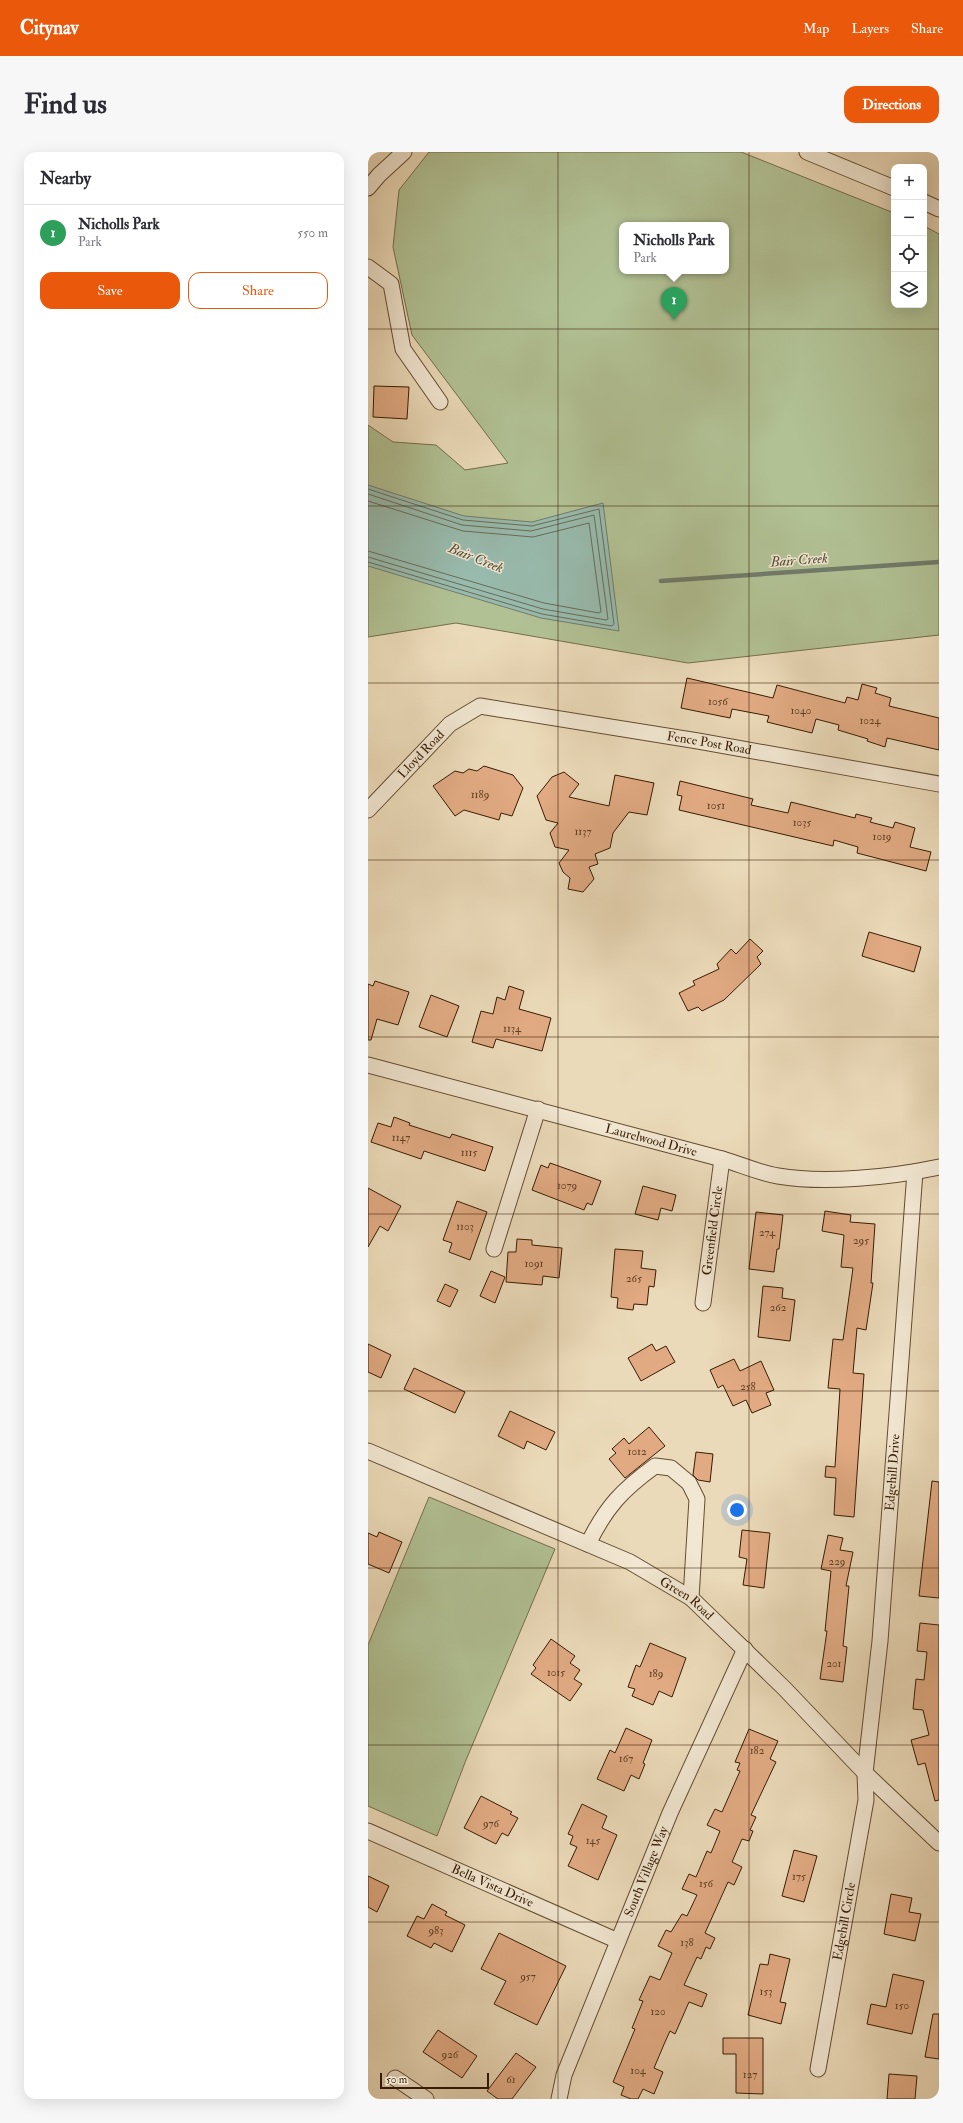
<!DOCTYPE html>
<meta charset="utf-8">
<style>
:root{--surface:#fff;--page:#f7f7f7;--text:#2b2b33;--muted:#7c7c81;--line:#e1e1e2;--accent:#ea580c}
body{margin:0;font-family:"IM FELL Double Pica",serif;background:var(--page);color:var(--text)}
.controls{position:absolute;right:12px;top:12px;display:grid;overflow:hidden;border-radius:8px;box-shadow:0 4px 16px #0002}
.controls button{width:36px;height:36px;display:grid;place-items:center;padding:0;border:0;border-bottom:1px solid var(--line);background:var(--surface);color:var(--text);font:20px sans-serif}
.scale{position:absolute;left:12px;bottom:10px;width:109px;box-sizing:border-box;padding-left:4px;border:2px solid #371c03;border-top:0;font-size:11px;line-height:14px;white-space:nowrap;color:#371c03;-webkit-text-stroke:3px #f2e7d2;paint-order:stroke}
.you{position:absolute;left:369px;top:1358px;width:14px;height:14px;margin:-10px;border:3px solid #fff;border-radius:50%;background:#1a73e8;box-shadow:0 0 0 6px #1a73e833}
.badge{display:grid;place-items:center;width:26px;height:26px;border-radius:50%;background:var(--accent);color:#fff;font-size:13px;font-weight:700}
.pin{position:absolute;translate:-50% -33px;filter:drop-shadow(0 1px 2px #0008)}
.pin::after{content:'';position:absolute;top:21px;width:14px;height:12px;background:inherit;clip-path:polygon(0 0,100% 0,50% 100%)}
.popup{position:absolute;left:251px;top:70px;width:110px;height:52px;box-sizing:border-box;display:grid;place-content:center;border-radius:8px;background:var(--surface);filter:drop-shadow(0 1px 3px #0005);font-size:13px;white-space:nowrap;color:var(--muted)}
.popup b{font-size:15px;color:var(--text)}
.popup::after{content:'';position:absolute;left:50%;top:100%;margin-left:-8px;border:8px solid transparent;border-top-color:var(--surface)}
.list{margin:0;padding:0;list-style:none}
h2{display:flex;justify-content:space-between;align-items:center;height:52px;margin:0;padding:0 16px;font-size:17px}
h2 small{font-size:13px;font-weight:400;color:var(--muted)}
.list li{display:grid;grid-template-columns:26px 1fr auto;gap:12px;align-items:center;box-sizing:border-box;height:56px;padding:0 16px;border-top:1px solid var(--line)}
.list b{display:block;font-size:15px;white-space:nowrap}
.list p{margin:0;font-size:13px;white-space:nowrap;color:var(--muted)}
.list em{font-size:13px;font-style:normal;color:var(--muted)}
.actions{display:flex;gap:8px;padding:12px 16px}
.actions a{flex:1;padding:9px 0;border:1px solid var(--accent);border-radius:12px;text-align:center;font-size:14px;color:var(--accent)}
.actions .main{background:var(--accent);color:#fff}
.icon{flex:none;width:22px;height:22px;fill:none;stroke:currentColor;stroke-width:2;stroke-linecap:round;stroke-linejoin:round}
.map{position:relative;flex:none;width:571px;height:1947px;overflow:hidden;border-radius:12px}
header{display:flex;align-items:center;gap:24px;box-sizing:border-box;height:56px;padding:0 20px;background:var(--accent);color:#fff}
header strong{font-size:19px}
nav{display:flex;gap:22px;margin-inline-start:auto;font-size:14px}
.intro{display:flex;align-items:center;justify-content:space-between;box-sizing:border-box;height:96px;padding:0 24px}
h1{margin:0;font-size:28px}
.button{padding:10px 18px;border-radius:12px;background:var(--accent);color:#fff;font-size:14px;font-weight:700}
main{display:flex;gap:24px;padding:0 24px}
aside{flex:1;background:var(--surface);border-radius:12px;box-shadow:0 4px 16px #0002}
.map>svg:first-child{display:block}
.green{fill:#b1c194;stroke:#746e4c;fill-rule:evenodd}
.water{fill:#98bbae;stroke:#717b6a}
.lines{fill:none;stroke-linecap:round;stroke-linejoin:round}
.shore{stroke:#686c58;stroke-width:1}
.stream{stroke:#717b6a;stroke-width:4.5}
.building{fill:#e1aa83;stroke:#371c03}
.minor-casing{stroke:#644c30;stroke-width:17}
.minor{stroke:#f2e7d2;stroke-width:15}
.grid{fill:none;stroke:#371c03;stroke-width:1;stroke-opacity:0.55}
.labels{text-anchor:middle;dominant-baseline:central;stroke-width:3;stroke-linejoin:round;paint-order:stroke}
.number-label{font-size:11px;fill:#624023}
.street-label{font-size:13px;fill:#371c03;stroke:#f2e7d2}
.water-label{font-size:14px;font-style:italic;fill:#544c36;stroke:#f2e7d2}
</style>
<header>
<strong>Citynav</strong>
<nav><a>Map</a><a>Layers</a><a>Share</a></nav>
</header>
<div class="intro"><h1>Find us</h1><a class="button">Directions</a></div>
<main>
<aside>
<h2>Nearby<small></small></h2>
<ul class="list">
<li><span class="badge" style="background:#2e9e5b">1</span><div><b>Nicholls Park</b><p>Park</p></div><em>550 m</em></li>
</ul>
<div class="actions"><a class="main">Save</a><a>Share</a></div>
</aside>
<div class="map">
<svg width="571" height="1947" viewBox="0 0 571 1947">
<rect width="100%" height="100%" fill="#ebdab9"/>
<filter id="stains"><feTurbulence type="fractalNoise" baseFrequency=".005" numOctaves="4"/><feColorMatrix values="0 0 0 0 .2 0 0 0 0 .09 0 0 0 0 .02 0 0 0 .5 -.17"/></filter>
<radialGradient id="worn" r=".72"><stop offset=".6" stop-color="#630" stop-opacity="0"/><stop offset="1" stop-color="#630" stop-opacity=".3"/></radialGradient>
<g class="green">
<path d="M 61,0 L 373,0 L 526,61 L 526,153 L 556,153 L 556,74 L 571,82 L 571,483 L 320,511 L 88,471 L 0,485 L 0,273 L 25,290 L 68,293 L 97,318 L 140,311 L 44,183 L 25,95 L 31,38 ZM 254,73 L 358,73 L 358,119 L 254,119 Z"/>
<path d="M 61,1345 L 187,1397 L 98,1608 L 69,1684 L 0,1654 L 0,1493 Z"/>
</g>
<path class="water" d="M 0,333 L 96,364 L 164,370 L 235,351 L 251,479 L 173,466 L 0,414 Z"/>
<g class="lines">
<g class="shore">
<path d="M 0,337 L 95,368 L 164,374 L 231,357 L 246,472 L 244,474 L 174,462 L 0,410"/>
<path d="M 0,342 L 94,373 L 163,379 L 226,363 L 240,467 L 238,468 L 175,457 L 0,405"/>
<path d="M 0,349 L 95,379 L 165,385 L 221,371 L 233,460 L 231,461 L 176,451 L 0,399"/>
</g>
<path class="stream" d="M 293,429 L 571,410"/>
</g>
<g class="building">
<path d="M 6,234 L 41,235 L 39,267 L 5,265 Z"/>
<path d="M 319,526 L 405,546 L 409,533 L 477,551 L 479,545 L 490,548 L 494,532 L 509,536 L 507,541 L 523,546 L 521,554 L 571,566 L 571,598 L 519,586 L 517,595 L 499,589 L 500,587 L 470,578 L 471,573 L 448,567 L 444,581 L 399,570 L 401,564 L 364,557 L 362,566 L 313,556 Z"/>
<path d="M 116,614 L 145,623 L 155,636 L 144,664 L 133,661 L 131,668 L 96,658 L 87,664 L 65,634 L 87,619 L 95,621 L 101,617 L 109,619 Z"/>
<path d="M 196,620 L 211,632 L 201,645 L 241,654 L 247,623 L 286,631 L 279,663 L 261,660 L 245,681 L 242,696 L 227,702 L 230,712 L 221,715 L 226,727 L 215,740 L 200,737 L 202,726 L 195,720 L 191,711 L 201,698 L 187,695 L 182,681 L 190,671 L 178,668 L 169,644 L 184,625 Z"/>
<path d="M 312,629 L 385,647 L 383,653 L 420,661 L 423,650 L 487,666 L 488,662 L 504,666 L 502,670 L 525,676 L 527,670 L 547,676 L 542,695 L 563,700 L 558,719 L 489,701 L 490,695 L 466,688 L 465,694 L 311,658 L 314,644 L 309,643 Z"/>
<path d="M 501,780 L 553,795 L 546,820 L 494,804 Z"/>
<path d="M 382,787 L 395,799 L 389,805 L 393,812 L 356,848 L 334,859 L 330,855 L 320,859 L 311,841 L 327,833 L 325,829 L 351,817 L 349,812 L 363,797 L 368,802 Z"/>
<path d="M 7,829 L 41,840 L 30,873 L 9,867 L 3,888 L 0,888 L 0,832 L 5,834 Z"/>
<path d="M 141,834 L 156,839 L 151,857 L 183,866 L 174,899 L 128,887 L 125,896 L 104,890 L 113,859 L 125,862 L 129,845 L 137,848 Z"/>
<path d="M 63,843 L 91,854 L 79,885 L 51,875 Z"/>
<path d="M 26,965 L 42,971 L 41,973 L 82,986 L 84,982 L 125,995 L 117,1019 L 56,999 L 53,1007 L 3,990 L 10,971 L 23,975 Z"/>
<path d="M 182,1011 L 233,1029 L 224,1053 L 219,1051 L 216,1058 L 164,1038 L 173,1013 L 180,1016 Z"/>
<path d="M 275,1034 L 308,1043 L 304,1059 L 293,1056 L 290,1068 L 267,1062 Z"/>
<path d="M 0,1036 L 33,1054 L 20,1079 L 12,1074 L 0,1095 Z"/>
<path d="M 89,1049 L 119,1060 L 102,1108 L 81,1100 L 84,1091 L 75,1088 Z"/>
<path d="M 457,1059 L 483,1063 L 482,1070 L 507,1072 L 503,1131 L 505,1131 L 498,1178 L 489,1176 L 485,1221 L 496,1222 L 486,1365 L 466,1363 L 468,1326 L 457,1325 L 458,1314 L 467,1315 L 472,1237 L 460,1236 L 465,1187 L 475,1188 L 485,1116 L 473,1115 L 476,1083 L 454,1079 Z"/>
<path d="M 388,1060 L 415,1063 L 411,1097 L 409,1097 L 406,1120 L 381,1117 Z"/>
<path d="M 149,1087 L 164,1088 L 164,1093 L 194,1096 L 191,1126 L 175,1124 L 174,1133 L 138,1130 L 140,1100 L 148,1100 Z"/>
<path d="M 247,1097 L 275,1099 L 273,1116 L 288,1118 L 286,1135 L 281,1134 L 279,1153 L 266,1152 L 265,1158 L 249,1156 L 250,1146 L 243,1145 Z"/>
<path d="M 123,1119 L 137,1125 L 127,1151 L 112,1144 Z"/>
<path d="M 77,1132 L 90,1138 L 82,1155 L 69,1149 Z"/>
<path d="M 395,1134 L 415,1136 L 414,1146 L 427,1148 L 422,1189 L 390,1185 Z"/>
<path d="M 0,1192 L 23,1203 L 13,1226 L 0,1220 Z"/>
<path d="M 284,1192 L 288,1199 L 298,1194 L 307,1210 L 273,1229 L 260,1206 Z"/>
<path d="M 366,1207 L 372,1219 L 393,1209 L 406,1238 L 398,1241 L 403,1253 L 384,1261 L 378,1248 L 365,1254 L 355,1233 L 350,1236 L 342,1218 Z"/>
<path d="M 46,1216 L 97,1240 L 87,1261 L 36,1237 Z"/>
<path d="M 142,1259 L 187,1280 L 178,1298 L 159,1289 L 156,1297 L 130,1284 Z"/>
<path d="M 281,1275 L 297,1294 L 257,1326 L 241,1307 L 248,1301 L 244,1297 L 256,1286 L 261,1292 Z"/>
<path d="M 328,1300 L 345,1302 L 342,1330 L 330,1328 L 325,1323 Z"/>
<path d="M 564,1329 L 571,1330 L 571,1446 L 551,1444 Z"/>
<path d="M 374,1378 L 402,1381 L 396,1436 L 375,1433 L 379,1407 L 371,1405 Z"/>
<path d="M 11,1380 L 34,1390 L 21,1421 L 0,1412 L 0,1381 L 9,1385 Z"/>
<path d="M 460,1383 L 475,1386 L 472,1398 L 485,1400 L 478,1434 L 481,1434 L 475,1494 L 479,1495 L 475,1530 L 452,1527 L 459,1479 L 457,1479 L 463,1419 L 453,1417 Z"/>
<path d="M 552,1471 L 571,1473 L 571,1648 L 567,1649 L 557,1611 L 550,1613 L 543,1588 L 561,1583 L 555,1558 L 545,1557 L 548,1527 L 556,1528 L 559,1500 L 549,1499 Z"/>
<path d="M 183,1487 L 207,1504 L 202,1511 L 212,1518 L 206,1527 L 214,1532 L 202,1549 L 163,1522 L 168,1516 L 165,1513 Z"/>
<path d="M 282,1491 L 318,1506 L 304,1545 L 291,1539 L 285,1553 L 264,1544 L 267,1537 L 260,1535 L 268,1513 L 272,1515 Z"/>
<path d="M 258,1576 L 284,1588 L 275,1611 L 277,1612 L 271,1627 L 263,1623 L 256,1639 L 229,1627 L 242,1598 L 247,1601 Z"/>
<path d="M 381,1577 L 410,1589 L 402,1607 L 408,1610 L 383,1663 L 388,1665 L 382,1678 L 385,1679 L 381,1689 L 374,1687 L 364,1710 L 374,1715 L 366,1733 L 360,1730 L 337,1781 L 347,1786 L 342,1797 L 338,1795 L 333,1807 L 329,1805 L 316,1833 L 339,1842 L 334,1855 L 321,1850 L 307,1882 L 302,1879 L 297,1890 L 286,1916 L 295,1920 L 286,1942 L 275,1937 L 270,1947 L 263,1947 L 253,1943 L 256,1935 L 245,1930 L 267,1877 L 264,1876 L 275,1849 L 271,1848 L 282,1824 L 292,1828 L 304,1801 L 290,1794 L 298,1778 L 303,1780 L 314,1762 L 319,1764 L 329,1743 L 314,1737 L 321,1722 L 328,1725 L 339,1699 L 343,1701 L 352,1679 L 339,1673 L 347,1657 L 354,1660 L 372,1619 L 369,1618 L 372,1611 L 367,1610 Z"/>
<path d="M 113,1644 L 144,1660 L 142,1662 L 150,1666 L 140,1684 L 134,1681 L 128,1692 L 96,1676 Z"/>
<path d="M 214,1652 L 239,1664 L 234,1676 L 249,1683 L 230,1728 L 200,1714 L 209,1695 L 202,1692 L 205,1684 L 200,1682 Z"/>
<path d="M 426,1698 L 449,1704 L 436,1750 L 414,1744 Z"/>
<path d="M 0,1724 L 21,1734 L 9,1760 L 0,1755 Z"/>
<path d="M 523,1742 L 544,1746 L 541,1760 L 553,1762 L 547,1789 L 516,1782 Z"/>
<path d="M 64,1752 L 79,1760 L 77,1763 L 97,1773 L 84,1800 L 66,1791 L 63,1796 L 39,1784 L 49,1764 L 56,1767 Z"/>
<path d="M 131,1781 L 198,1814 L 169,1873 L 126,1852 L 138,1829 L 113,1817 Z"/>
<path d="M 402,1802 L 422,1807 L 412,1850 L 418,1851 L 413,1872 L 380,1863 L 392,1812 L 400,1813 Z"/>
<path d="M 525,1822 L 556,1829 L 544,1882 L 499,1872 L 503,1852 L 518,1855 Z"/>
<path d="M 565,1862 L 571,1862 L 571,1907 L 557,1905 Z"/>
<path d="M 70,1878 L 109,1904 L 94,1926 L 55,1900 Z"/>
<path d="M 355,1886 L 395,1886 L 395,1942 L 368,1941 L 368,1902 L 355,1902 Z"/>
<path d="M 148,1901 L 168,1915 L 144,1947 L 130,1947 L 119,1939 Z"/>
<path d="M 521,1922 L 549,1924 L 547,1947 L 519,1947 Z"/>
</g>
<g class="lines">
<defs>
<g id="minor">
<path d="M 439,0 L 526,36"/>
<path d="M 0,36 L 11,23 L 36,0"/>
<path d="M 556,50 L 571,57"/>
<path d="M 0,115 L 23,132 L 35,197 L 72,250"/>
<path id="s1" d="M 0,658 L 82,572 L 112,554 L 330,589 L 571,632"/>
<path id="s2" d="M 0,913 L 354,1007 C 372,1012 391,1021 410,1024 C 457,1032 524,1025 571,1015"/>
<path d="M 126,1097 L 170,957"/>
<path id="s3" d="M 335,1151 L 354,1007"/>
<path id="s4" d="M 0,1299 L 262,1410 L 323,1446 L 416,1536 L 497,1621 L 571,1691"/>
<path d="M 220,1392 C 238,1355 254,1338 287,1314 L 303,1316 L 321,1331 L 329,1347 L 323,1446"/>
<path id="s5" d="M 0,1679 L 250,1789"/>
<path id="s6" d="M 450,1917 L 498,1648 L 497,1621 L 512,1489 L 547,1020"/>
<path d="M 27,1926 L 58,1947"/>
<path id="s7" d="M 191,1947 L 196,1923 L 302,1661 L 377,1497"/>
</g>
</defs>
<use href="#minor" class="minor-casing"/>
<use href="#minor" class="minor"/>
</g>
<path class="grid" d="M 190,0 L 190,1947M 381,0 L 381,1947M 0,177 L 571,177M 0,354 L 571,354M 0,531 L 571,531M 0,708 L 571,708M 0,885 L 571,885M 0,1062 L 571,1062M 0,1239 L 571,1239M 0,1416 L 571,1416M 0,1593 L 571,1593M 0,1770 L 571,1770"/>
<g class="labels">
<g class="number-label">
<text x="350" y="549">1056</text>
<text x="433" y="558">1040</text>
<text x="502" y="568">1024</text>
<text x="112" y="642">1189</text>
<text x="348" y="653">1051</text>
<text x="434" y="670">1035</text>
<text x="215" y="679">1137</text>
<text x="514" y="684">1019</text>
<text x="144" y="876">1134</text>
<text x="33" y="985">1147</text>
<text x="101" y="1000">1115</text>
<text x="199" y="1033">1079</text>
<text x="97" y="1074">1103</text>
<text x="399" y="1080">274</text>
<text x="493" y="1088">295</text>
<text x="166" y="1111">1091</text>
<text x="266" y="1126">265</text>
<text x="410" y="1155">262</text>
<text x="380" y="1234">258</text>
<text x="269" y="1299">1012</text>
<text x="469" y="1409">229</text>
<text x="466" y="1511">201</text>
<text x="188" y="1520">1015</text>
<text x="288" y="1521">189</text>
<text x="389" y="1598">182</text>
<text x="258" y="1606">167</text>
<text x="123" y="1671">976</text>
<text x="225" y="1688">145</text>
<text x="431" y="1724">175</text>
<text x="338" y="1731">156</text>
<text x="68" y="1778">983</text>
<text x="319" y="1790">138</text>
<text x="160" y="1824">957</text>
<text x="398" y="1839">153</text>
<text x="534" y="1853">150</text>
<text x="290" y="1859">120</text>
<text x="82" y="1902">926</text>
<text x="270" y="1918">104</text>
<text x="382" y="1922">127</text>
<text x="143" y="1927">61</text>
</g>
<g class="street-label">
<text stroke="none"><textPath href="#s1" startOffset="386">Fence Post Road</textPath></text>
<text stroke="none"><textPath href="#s1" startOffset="77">Lloyd Road</textPath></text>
<text stroke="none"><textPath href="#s2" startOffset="293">Laurelwood Drive</textPath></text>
<text stroke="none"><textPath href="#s3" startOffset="73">Greenfield Circle</textPath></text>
<text stroke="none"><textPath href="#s6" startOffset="602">Edgehill Drive</textPath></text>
<text stroke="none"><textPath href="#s4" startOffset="352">Green Road</textPath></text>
<text stroke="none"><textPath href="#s7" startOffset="244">South Village Way</textPath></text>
<text stroke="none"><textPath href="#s5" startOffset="136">Bella Vista Drive</textPath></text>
<text stroke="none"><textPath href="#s6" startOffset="150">Edgehill Circle</textPath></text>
</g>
<g class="water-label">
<text transform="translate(108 406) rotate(22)">Bair Creek</text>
<text transform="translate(431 408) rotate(-4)">Bair Creek</text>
</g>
</g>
<rect width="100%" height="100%" filter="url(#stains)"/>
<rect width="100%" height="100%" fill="url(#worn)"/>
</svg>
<div class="controls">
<button>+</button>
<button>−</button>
<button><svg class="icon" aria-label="locate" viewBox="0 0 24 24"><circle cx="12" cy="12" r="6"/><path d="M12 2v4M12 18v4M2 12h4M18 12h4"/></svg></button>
<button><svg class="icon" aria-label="layers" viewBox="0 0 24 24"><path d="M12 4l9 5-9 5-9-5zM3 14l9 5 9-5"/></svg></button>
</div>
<div class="scale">50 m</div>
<div class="you"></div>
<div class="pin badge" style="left:306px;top:168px;background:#2e9e5b">1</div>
<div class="popup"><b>Nicholls Park</b>Park</div>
</div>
</main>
